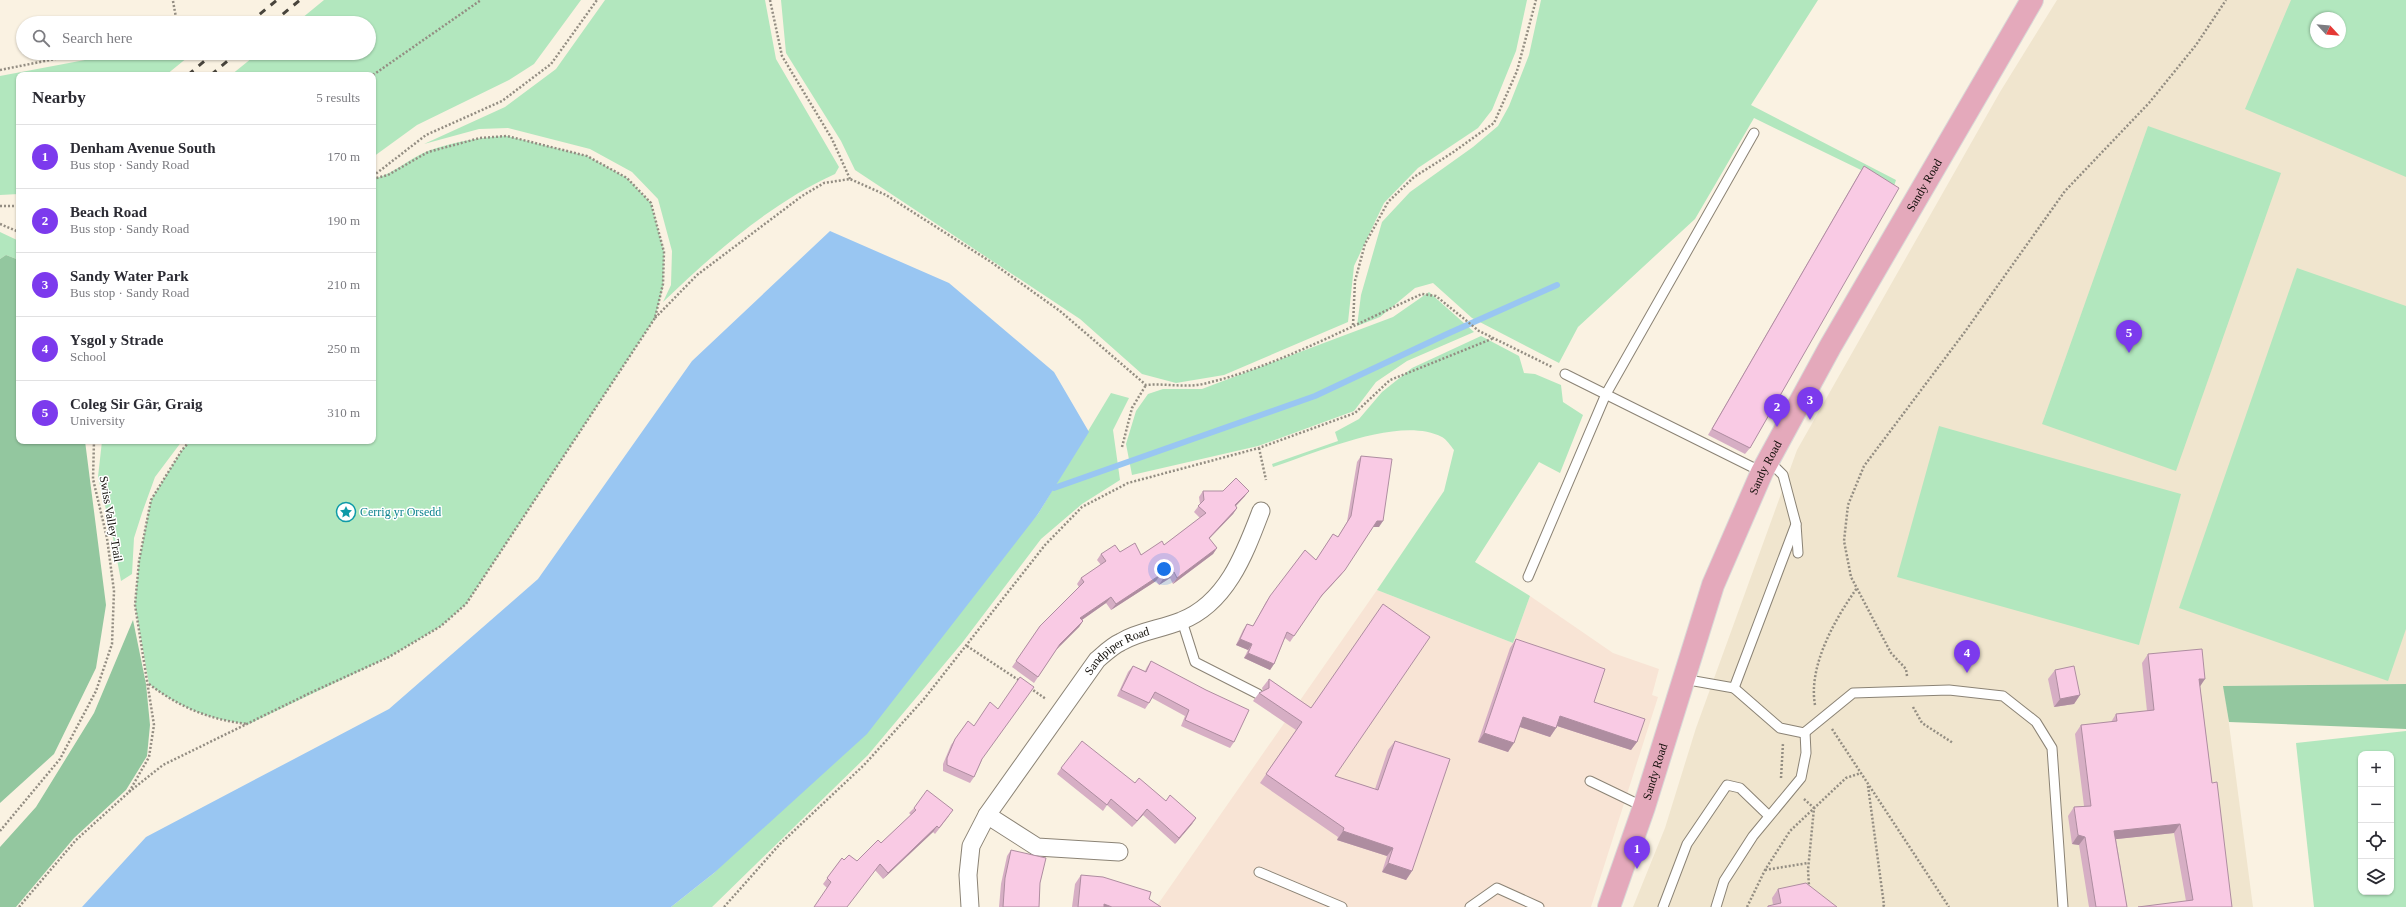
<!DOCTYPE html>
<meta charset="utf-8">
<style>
:root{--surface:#fff;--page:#f2f2f3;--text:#2b2b33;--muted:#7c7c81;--line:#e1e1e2;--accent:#7c3aed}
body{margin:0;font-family:Georgia,serif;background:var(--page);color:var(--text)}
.controls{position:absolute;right:12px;bottom:12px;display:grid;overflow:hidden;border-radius:8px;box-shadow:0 1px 3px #0004}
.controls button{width:36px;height:36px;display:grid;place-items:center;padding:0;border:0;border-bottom:1px solid var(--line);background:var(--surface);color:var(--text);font:20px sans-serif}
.compass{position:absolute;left:2310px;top:12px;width:36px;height:36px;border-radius:50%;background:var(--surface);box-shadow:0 1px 3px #0004;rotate:116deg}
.you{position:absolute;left:1164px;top:569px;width:14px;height:14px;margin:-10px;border:3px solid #fff;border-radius:50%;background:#1a73e8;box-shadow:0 0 0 6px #1a73e833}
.badge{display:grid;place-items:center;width:26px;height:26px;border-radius:50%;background:var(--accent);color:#fff;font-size:13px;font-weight:700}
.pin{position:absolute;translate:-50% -33px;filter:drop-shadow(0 1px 2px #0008)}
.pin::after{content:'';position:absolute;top:21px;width:14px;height:12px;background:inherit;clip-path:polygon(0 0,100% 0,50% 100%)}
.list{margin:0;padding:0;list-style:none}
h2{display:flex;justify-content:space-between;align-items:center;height:52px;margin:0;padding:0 16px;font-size:17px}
h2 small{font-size:13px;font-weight:400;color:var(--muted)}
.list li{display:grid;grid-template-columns:26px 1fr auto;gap:12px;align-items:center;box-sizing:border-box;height:64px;padding:0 16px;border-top:1px solid var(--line)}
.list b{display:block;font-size:15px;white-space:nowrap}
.list p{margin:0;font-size:13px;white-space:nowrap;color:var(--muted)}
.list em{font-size:13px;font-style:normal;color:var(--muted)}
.icon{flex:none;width:22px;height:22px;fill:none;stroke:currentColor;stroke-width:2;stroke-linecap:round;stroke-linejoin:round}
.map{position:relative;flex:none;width:2406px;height:907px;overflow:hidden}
.search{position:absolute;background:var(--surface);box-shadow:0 1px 3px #0004;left:16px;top:16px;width:360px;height:44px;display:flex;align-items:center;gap:10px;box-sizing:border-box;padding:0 14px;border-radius:22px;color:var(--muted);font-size:15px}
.panel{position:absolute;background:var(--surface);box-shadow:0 1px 3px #0004;left:16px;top:72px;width:360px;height:372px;border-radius:8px}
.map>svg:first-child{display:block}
.industrial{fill:#f8e4d5}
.built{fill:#f0e5ce;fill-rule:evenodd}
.green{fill:#b2e7be;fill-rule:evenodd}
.forest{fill:#93c79f}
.water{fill:#99c6f2}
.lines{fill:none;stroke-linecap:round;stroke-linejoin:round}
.stream{stroke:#99c6f2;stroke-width:6}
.lane-casing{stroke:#8b8375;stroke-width:11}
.street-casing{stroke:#8b8375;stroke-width:19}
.primary-casing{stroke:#d9d8d7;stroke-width:24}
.path{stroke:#938d82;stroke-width:2.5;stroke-dasharray:2 2;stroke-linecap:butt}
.lane{stroke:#fff;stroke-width:9}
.street{stroke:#fff;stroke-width:17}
.primary{stroke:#e4a9bb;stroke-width:22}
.rail{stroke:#48443c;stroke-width:3;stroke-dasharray:7 7;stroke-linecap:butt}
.wall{fill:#d6aec4}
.shaded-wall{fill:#ae8da0}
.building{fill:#f9cae4;stroke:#ae8da0}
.labels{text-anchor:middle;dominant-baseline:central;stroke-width:3;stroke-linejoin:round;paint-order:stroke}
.street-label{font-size:12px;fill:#100d08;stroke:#fff}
.culture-label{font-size:12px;fill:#0d838f;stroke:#fff;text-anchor:start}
</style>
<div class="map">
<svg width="2406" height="907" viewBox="0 0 2406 907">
<rect width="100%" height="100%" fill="#faf2e2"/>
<path class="industrial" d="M 1377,590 L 1513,643 L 1530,596 L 1613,653 L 1659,669 L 1652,695 L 1658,697 L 1591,907 L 1156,907 Z"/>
<path class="built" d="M 2057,0 L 2406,0 L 2406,684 L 2224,686 L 2253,907 L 1633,907 L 1665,828 L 1696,728 L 1797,450 L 2000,92 ZM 2316,18 L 2340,18 L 2340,42 L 2316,42 Z"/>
<g class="green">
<path d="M 324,0 L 581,0 L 534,64 L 509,80 L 417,125 L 373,157 L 373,75 L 231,75 L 258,53 L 369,53 L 369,23 L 296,23 Z"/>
<path d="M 605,0 L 765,0 L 776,59 L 839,167 L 835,174 C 771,203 714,253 663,302 L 671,285 L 672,251 L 658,199 L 632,172 L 590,149 L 508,128 L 479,129 L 424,144 L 505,107 L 556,69 Z"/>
<path d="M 781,0 L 1527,0 L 1516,51 L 1492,110 L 1478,128 L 1418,168 L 1384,203 L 1354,266 L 1348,322 L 1224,375 L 1176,383 L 1142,374 L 1080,319 L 855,170 L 841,141 L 786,53 Z"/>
<path d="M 1541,0 L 1818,0 L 1751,105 L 1896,180 L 1894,186 L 1754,118 L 1695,219 L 1578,327 L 1559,363 L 1472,318 L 1433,283 L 1415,288 L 1380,317 L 1357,326 L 1361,295 L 1382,222 L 1410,192 L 1473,147 L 1498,126 L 1509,106 L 1529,55 Z"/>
<path d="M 2291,0 L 2406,0 L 2406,177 L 2245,109 ZM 2316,18 L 2340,18 L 2340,42 L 2316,42 Z"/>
<path d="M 122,53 L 193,53 L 166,75 L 19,75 L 19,194 L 0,195 L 0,76 Z"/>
<path d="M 2148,126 L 2281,173 L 2176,471 L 2042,424 Z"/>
<path d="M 507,136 L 587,156 L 627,178 L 651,203 L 664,252 L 663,287 L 655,318 L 466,604 L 441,626 L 389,657 L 249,724 C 210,720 179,707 149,684 L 135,605 L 139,561 L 151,500 L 182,450 L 190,441 L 373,441 L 373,179 C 394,174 408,159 428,151 C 453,142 481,137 507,136 Z"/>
<path d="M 0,232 L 19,241 L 19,260 L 6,255 L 0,259 Z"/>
<path d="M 2297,268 L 2406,306 L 2406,629 L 2388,681 L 2179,608 Z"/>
<path d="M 1429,292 L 1474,332 L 1407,361 L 1376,382 L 1354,411 L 1258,446 L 1132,475 L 1126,444 L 1136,411 L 1148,394 L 1163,389 L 1202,389 L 1393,317 Z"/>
<path d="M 1481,336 L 1519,356 L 1524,373 L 1535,374 L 1561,385 L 1563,402 L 1583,415 L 1560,473 L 1539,462 L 1475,562 L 1530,596 L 1513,643 L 1377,590 L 1444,491 L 1454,450 C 1451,446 1446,439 1442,437 C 1399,415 1317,453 1273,467 L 1272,464 L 1338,441 L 1335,432 L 1359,419 L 1382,392 L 1412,368 Z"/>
<path d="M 1111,393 L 1129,398 L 1113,430 L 1120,480 L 1082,504 L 1041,539 L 962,643 L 868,755 L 712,907 L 671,907 L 714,873 L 1038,514 Z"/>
<path d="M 1939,426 L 2181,494 L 2139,645 L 1897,577 Z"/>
<path d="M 102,441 L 182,441 L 155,477 L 142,513 L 134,538 L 132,574 L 121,581 L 113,538 L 98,477 Z"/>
<path d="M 2406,731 L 2406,907 L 2314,907 L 2296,743 ZM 2361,754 L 2391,754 L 2391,892 L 2361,892 Z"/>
</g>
<g class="forest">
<path d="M 6,255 L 19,260 L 19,441 L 85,441 L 106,605 L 96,668 L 54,754 L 0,803 L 0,259 Z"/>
<path d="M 133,620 L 146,684 L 150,725 L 147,756 L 126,790 L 74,838 L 16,907 L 0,907 L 0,847 L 36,807 L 94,713 Z"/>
<path d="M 2406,684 L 2406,729 L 2229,722 L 2223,686 Z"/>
</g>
<path class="water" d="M 830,231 L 949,283 L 1054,372 L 1089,432 L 1038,514 L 867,734 L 714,873 L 671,907 L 82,907 L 146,837 L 389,709 L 538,579 L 692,361 Z"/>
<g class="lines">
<path class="stream" d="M 1054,488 L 1315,396 L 1447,334 L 1557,285"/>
<defs>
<g id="lane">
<path d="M 1565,374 L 1762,472"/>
<path d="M 1768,460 L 1783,475 L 1796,524 L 1798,553"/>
<path d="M 1528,577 L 1606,394 L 1754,133"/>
<path d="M 1182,621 L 1195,662 L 1258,694"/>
<path d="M 1683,679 L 1734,688 L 1796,524"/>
<path d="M 1734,688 L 1780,728 L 1804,733 L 1853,693 L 1949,690 L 2003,696 L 2036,722 L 2052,748 L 2063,907"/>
<path d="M 1590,781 L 1644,807"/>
<path d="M 1259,872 L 1342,907"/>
<path d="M 1470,907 L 1497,888 L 1539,907"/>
<path d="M 1663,907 L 1687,844 L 1727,785 L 1740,788 L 1768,815"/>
<path d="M 1716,907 L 1724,881 L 1753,836 L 1801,778 L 1806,753 L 1805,732"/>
</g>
<g id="street">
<path d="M 987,815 L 1037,847 L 1119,852"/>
<path id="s1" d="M 970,907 L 968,875 L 971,846 L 987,815 L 1097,660 C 1104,654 1112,646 1121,642 C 1139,631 1162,629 1181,621 C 1227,603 1245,553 1261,511"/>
</g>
<g id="primary">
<path id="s2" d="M 1609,907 L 1644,807 L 1713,585 L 1762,472 L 1830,347 L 2032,0"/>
</g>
</defs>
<use href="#lane" class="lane-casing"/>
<use href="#street" class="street-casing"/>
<use href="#primary" class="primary-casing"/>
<g class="path">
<path d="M 770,0 L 782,56 L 832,139 L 850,179"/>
<path d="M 173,1 L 177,23"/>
<path d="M 0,70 L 85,53"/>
<path d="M 373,75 L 481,0"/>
<path d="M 373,176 L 426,135 L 502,101 L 551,64 L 597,0"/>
<path d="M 0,206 L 19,206"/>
<path d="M 0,224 L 19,232"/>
<path d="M 655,318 L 697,275 L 802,196 L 824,183 L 850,179 L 886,195 L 991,262 L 1060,311 L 1146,385 C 1165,383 1184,388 1203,384 C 1274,368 1355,324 1422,294 L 1436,296 L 1479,331 L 1552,367"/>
<path d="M 1353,325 L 1355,281 L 1365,244 L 1388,202 L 1414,177 L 1452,153 L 1494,123 L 1517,71 L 1536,0"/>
<path d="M 1122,447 L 1132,408 L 1146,385"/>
<path d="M 1259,448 L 1266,480"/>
<path d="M 967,646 L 1020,681"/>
<path d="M 1907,676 L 1906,669 L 1891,653 L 1851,577 L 1844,541 L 1848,505 L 1864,466 L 1964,333 L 2065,191 L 2149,103 L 2196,45 L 2226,0"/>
<path d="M 149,684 C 179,707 210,720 248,724"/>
<path d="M 1030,688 L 1046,699"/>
<path d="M 1815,705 C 1808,666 1835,619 1857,588"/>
<path d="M 1913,707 L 1922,723 L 1953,743"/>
<path d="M 1832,729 L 1949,907"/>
<path d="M 1781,778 L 1783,743"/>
<path d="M 1868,786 L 1884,905 L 1883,907"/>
<path d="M 129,792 L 163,765 L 310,693 L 389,657 L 441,626 L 466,604 L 655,318 L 663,284 L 664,252 L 651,203 L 627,178 L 587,156 L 507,136 L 480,138 L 428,152 L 388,175 L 373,179"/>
<path d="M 1804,799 L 1814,808 L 1808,870 L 1809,886"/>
<path d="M 0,831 L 60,759 L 96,691 L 112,644 L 114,591 L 107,538 L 93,479 L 94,441"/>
<path d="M 1765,870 L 1808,863"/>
<path d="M 19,907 L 76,840 L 129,792 L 149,757 L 154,725 L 135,605 L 139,561 L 151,500 L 182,450 L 190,441"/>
<path d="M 724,907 L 780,844 L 864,765 L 924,699 L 1045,545 L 1082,507 L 1128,483 L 1259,448 L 1355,413 L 1390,380 L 1494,338"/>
<path d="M 1747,907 L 1765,870 L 1790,831 L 1846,778 L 1861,773"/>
</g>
<use href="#lane" class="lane"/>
<use href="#street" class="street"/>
<use href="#primary" class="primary"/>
<g class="rail">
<path d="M 249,23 L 277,0"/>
<path d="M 272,23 L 300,0"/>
<path d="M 188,75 L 214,53"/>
<path d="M 211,75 L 237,53"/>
</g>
</g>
<g class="wall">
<path d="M 1864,166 L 1750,448 L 1745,454 L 1708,435 L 1860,172 Z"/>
<path d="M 1361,456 L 1379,527 L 1373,527 L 1340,576 L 1318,600 L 1290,642 L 1285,638 L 1274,664 L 1270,670 L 1244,658 L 1248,650 L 1236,645 L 1243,630 L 1247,624 L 1253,626 L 1266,602 L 1305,550 L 1316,560 L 1333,534 L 1338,537 L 1347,522 L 1357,462 Z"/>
<path d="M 1203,491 L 1245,496 L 1236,506 L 1237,508 L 1233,514 L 1209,539 L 1217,548 L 1213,554 L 1173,584 L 1170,578 L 1159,585 L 1156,581 L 1111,610 L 1106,603 L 1082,620 L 1083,621 L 1079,627 L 1056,650 L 1034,683 L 1012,667 L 1040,626 L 1079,587 L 1077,584 L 1081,578 L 1101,565 L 1097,560 L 1101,554 L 1120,552 L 1141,555 L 1164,545 L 1200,518 L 1194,512 L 1200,504 L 1199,497 Z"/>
<path d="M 1516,639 L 1594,702 L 1637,742 L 1631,750 L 1557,726 L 1556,728 L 1550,737 L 1520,727 L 1508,752 L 1478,742 L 1510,648 Z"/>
<path d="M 2148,654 L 2200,686 L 2212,783 L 2232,907 L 2186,901 L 2174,833 L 2116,839 L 2127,907 L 2089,907 L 2079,845 L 2072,844 L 2068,816 L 2074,807 L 2084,806 L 2075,734 L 2081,725 L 2111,722 L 2116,714 L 2147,711 L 2142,663 Z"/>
<path d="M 1151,661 L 1234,742 L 1230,748 L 1181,726 L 1185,716 L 1152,698 L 1149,703 L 1145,709 L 1117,696 L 1128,672 L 1133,666 L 1145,671 L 1147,667 Z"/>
<path d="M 2055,670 L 2080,695 L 2074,704 L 2054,707 L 2048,679 Z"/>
<path d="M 1269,679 L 1311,708 L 1335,776 L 1375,789 L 1388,750 L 1395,741 L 1412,871 L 1406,880 L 1382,872 L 1387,856 L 1337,840 L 1338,837 L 1260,783 L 1296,730 L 1253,701 L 1259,693 L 1263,691 L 1262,688 Z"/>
<path d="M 968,721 L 982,760 L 974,777 L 970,783 L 943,771 L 943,764 L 951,745 Z"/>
<path d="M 1061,768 L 1135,783 L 1196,818 L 1192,824 L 1175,844 L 1143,815 L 1132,827 L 1107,805 L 1103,811 L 1057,774 Z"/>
<path d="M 914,808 L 949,816 L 935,834 L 933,832 L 883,879 L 875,870 L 827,888 L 823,884 L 842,858 L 844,860 L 857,861 L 881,843 L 911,815 L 909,813 Z"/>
<path d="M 1011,850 L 1040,883 L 1039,907 L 999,907 L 1001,884 L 1007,856 Z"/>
<path d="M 1081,875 L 1149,899 L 1161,907 L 1072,907 L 1075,884 Z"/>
<path d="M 1778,889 L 1837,907 L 1767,907 L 1768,906 L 1773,905 L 1772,898 Z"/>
</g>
<g class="shaded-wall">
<path d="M 1249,491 L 1245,496 L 1231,511 L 1235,505 Z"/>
<path d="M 1237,508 L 1233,514 L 1204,544 L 1209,538 Z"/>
<path d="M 1377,521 L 1383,521 L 1379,527 L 1373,527 Z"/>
<path d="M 1217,548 L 1213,554 L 1173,584 L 1177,578 Z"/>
<path d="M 1345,570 L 1340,576 L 1317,601 L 1322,595 Z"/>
<path d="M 1174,572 L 1170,578 L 1159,585 L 1163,579 Z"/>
<path d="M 1160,575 L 1156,581 L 1111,610 L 1116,604 Z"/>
<path d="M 1111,597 L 1106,603 L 1076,624 L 1080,618 Z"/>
<path d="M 1083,621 L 1079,627 L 1056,650 L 1060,644 Z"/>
<path d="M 1240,639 L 1252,644 L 1248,650 L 1236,645 Z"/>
<path d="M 1248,653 L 1274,664 L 1270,670 L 1244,658 Z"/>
<path d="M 2199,679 L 2205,679 L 2199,688 Z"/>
<path d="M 2080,695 L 2074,704 L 2054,707 L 2060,699 Z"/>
<path d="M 1560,716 L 1637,742 L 1631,750 L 1554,725 Z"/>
<path d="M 1523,717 L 1556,728 L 1550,737 L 1517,726 Z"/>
<path d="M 1484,733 L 1514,743 L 1508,752 L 1478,742 Z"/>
<path d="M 1147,809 L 1143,815 L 1132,827 Z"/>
<path d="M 1196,818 L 1192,824 L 1175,844 L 1179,838 Z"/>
<path d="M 2180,824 L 2174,833 L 2108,840 L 2114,831 Z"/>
<path d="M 937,826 L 933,832 L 883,879 L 888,873 Z"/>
<path d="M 1343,831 L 1393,848 L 1387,856 L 1337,840 Z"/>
<path d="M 2078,835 L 2085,837 L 2079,845 L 2072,844 Z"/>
<path d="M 1388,863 L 1412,871 L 1406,880 L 1382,872 Z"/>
<path d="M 1104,904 L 1112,907 L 1102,907 Z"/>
</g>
<g class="building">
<path d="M 1864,166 L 1899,188 L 1750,448 L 1712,429 Z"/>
<path d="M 1361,456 L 1392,459 L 1383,521 L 1377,521 L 1345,570 L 1322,595 L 1294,636 L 1287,632 L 1274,664 L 1248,653 L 1252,644 L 1240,639 L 1247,624 L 1253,626 L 1270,596 L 1305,550 L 1316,560 L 1333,534 L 1338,537 L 1351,516 Z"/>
<path d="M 1236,478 L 1249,491 L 1235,505 L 1237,508 L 1209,538 L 1217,548 L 1177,578 L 1174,572 L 1163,579 L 1160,575 L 1116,604 L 1111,597 L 1080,618 L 1083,621 L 1060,644 L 1038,677 L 1016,661 L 1040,626 L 1084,582 L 1081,578 L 1106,561 L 1101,554 L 1115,545 L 1120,552 L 1135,543 L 1141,555 L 1162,541 L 1164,545 L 1206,513 L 1198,506 L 1204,500 L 1203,491 L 1223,491 Z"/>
<path d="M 1383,604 L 1430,637 L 1335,776 L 1378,790 L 1395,741 L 1450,759 L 1412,871 L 1388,863 L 1393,848 L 1343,831 L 1344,828 L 1266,774 L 1302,722 L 1259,693 L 1269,688 L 1269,679 L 1311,708 Z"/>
<path d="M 1516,639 L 1605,669 L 1594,702 L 1645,719 L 1637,742 L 1560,716 L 1556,728 L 1523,717 L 1514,743 L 1484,733 Z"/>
<path d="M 2202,649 L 2205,679 L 2199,679 L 2212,783 L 2217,782 L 2232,907 L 2138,907 L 2193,900 L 2180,824 L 2114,831 L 2127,907 L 2096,907 L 2085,837 L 2078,835 L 2074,807 L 2091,806 L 2081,725 L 2117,721 L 2116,714 L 2154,710 L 2148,654 Z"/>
<path d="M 1151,661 L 1206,690 L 1249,710 L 1234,742 L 1185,720 L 1189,710 L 1155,692 L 1149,703 L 1121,690 L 1133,666 L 1146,672 Z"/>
<path d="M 2074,666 L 2080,695 L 2060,699 L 2055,670 Z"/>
<path d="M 1020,677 L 1034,687 L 982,759 L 974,777 L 947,765 L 947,758 L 955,739 L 968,721 L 974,726 L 990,702 L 998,709 Z"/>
<path d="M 1082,741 L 1135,783 L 1139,778 L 1166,801 L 1170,795 L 1196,818 L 1179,838 L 1147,809 L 1137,821 L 1111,799 L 1107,805 L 1061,768 Z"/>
<path d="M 927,790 L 953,810 L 939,828 L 937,826 L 888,873 L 880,864 L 847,907 L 814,907 L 831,882 L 827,878 L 842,858 L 844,860 L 849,855 L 857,861 L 878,840 L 881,843 L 916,810 L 914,808 Z"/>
<path d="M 1011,850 L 1046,858 L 1040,883 L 1039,907 L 1003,907 L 1005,878 Z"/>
<path d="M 1081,875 L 1103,877 L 1151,892 L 1149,899 L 1161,907 L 1112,907 L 1104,904 L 1104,907 L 1078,907 Z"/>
<path d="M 1806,883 L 1837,907 L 1768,907 L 1768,906 L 1781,903 L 1778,889 Z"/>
</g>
<defs>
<symbol id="sight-ring" viewBox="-11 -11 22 22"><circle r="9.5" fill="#fff" stroke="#0f9aa8" stroke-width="1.5"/><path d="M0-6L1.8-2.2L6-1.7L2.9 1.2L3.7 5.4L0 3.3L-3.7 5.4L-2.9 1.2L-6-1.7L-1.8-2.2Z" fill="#0f9aa8"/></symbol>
</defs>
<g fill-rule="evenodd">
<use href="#sight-ring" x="335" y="501" width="22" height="22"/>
</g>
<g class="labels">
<g class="street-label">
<text stroke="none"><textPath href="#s2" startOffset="791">Sandy Road</textPath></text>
<text stroke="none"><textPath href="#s2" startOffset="467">Sandy Road</textPath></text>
<text transform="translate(111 519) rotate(80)">Swiss Valley Trail</text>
<text stroke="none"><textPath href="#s1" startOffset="308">Sandpiper Road</textPath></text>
<text stroke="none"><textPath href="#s2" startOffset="143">Sandy Road</textPath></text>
</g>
<g class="culture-label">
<text x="360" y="512">Cerrig yr Orsedd</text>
</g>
</g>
</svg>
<div class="controls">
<button>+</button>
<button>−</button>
<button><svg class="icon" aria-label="locate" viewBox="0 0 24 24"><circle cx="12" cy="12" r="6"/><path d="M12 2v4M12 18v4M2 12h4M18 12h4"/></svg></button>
<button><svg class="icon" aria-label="layers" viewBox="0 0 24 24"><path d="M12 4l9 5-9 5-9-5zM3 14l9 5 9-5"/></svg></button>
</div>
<svg class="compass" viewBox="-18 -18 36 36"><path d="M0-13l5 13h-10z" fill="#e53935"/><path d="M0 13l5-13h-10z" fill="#7c7c81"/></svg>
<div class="you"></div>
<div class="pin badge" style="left:1637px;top:869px">1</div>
<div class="pin badge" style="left:1777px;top:427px">2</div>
<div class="pin badge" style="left:1810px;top:420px">3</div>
<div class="pin badge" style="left:1967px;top:673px">4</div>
<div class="pin badge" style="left:2129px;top:353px">5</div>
<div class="search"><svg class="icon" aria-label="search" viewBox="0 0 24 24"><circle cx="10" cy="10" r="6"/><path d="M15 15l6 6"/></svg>Search here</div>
<section class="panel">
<h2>Nearby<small>5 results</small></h2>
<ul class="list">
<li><span class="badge">1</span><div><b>Denham Avenue South</b><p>Bus stop · Sandy Road</p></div><em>170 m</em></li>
<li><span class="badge">2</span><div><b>Beach Road</b><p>Bus stop · Sandy Road</p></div><em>190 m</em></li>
<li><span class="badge">3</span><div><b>Sandy Water Park</b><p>Bus stop · Sandy Road</p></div><em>210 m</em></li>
<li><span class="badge">4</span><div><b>Ysgol y Strade</b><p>School</p></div><em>250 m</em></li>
<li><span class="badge">5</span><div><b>Coleg Sir Gâr, Graig</b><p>University</p></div><em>310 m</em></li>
</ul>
</section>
</div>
